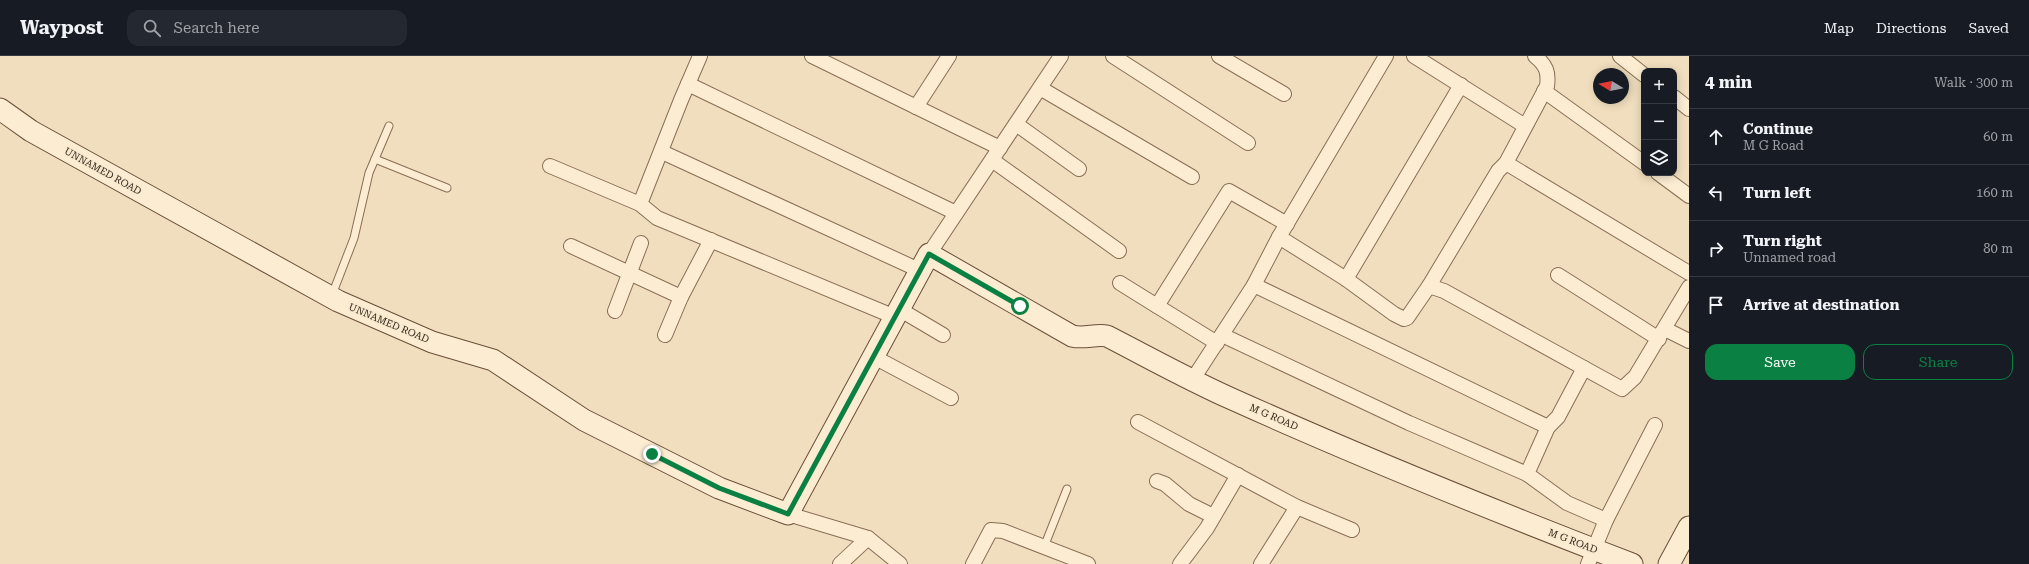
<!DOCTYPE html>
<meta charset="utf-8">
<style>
:root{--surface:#171b24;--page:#242831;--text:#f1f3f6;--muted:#9ea1a6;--line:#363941;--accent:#0b8043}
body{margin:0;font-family:"Roboto Serif",serif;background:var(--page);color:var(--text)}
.controls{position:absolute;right:12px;top:12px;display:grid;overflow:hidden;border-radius:8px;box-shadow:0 2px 10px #0003}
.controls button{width:36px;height:36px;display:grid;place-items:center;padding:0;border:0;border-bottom:1px solid var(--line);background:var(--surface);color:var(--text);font:20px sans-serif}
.compass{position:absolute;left:1593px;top:12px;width:36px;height:36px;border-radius:50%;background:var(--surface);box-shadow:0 2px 10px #0003;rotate:280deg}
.stop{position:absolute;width:12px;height:12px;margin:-9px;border:3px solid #0b8043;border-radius:50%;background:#fff}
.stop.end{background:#0b8043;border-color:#fff;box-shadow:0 1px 4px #0008}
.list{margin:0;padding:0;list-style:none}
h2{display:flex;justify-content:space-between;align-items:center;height:52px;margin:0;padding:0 16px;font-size:17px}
h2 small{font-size:13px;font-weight:400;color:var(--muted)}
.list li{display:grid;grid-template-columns:26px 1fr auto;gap:12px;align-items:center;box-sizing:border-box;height:56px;padding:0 16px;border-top:1px solid var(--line)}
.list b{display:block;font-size:15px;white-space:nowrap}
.list p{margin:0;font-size:13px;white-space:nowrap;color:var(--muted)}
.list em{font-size:13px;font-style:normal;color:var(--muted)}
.actions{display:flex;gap:8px;padding:12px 16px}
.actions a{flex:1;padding:9px 0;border:1px solid var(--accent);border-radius:12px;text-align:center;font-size:14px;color:var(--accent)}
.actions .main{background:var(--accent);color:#fff}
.icon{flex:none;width:22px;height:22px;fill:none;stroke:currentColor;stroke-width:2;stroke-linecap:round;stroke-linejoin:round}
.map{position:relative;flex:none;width:1689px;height:508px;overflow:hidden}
header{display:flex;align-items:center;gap:24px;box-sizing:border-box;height:56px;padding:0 20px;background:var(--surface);border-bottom:1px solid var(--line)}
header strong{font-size:19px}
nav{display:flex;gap:22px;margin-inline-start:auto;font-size:14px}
.search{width:280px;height:36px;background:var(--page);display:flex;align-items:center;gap:10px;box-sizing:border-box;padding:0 14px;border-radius:12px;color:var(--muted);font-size:15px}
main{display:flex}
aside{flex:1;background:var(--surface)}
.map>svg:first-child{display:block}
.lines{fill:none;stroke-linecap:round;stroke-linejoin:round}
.lane-casing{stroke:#8a6e56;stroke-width:9}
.street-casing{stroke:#8a6e56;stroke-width:16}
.secondary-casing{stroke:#6b4f39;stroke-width:23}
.lane{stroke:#fbecd2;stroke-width:7}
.street{stroke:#fbecd2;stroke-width:14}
.secondary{stroke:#fbecd2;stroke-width:21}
.route{stroke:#0b8043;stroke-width:5}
.labels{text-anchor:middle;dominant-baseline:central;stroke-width:3;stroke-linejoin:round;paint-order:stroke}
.street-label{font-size:10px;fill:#38271c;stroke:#f7e9ce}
</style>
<header>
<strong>Waypost</strong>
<div class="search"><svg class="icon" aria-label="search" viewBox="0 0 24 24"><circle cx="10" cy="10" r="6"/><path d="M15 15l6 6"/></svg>Search here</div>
<nav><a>Map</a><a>Directions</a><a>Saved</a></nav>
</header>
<main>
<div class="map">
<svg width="1689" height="508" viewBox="0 0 1689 508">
<rect width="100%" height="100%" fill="#f0debe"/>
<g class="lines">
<defs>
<g id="lane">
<path d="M 375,103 L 447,132"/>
<path d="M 332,239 L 354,182 L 369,117 L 389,70"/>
<path d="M 1044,491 L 1067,433"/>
</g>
<g id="street">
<path d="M 700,0 L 681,44 L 640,148 L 657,162 L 895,261"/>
<path d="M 812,0 L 1000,92"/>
<path d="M 1113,0 L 1248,87"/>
<path d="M 1219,0 L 1284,38"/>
<path d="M 1414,0 L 1525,70"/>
<path d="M 1620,0 L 1644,19"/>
<path d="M 688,28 L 956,157"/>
<path d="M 1040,32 L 1192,121"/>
<path d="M 1544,35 L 1644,107"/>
<path d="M 1674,41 L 1689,53"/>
<path d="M 916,51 L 949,0"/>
<path d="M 1016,68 L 1079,113"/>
<path d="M 662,96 L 919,214"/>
<path d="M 992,104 L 1119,195"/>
<path d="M 1506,107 L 1689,217"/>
<path d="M 550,110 L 640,148"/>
<path d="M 1658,117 L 1689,140"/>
<path d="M 1279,181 L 1346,223 L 1394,258 L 1404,263 L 1407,262 L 1429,230 L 1498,115 L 1506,107 L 1547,30 C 1549,16 1546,9 1535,0"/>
<path d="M 571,190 L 681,241"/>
<path d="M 929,198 L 1061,0"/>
<path d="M 1558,219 L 1659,283"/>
<path d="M 1346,223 L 1461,29"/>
<path d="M 1120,227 L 1157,250"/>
<path d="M 1254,229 L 1548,371"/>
<path d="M 1429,230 L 1444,235 L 1622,333 L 1635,321 L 1689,231"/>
<path d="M 899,253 L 943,279"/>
<path d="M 615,255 L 641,187"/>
<path d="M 1665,273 L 1689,285"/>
<path d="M 665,279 L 681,241 L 711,184"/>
<path d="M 1222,279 L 1409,367 L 1527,418"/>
<path d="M 1217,287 L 1157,250 L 1229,135 L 1287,168"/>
<path d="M 874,301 L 951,342"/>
<path d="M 1584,312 L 1558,361 L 1548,371 L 1527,418 L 1567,447 L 1606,464"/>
<path d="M 1193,323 L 1254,229 L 1279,181 L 1386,0"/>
<path d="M 1138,366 L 1297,451 L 1352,474"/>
<path d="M 1157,425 L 1165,428 L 1189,448 L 1213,460"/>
<path d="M 788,458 L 868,482 L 900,508"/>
<path d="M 840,508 L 868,482"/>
<path d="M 973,508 L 991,474 L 1003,475 L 1088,508"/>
<path d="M 1180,508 L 1207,472 L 1238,419"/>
<path d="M 1261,508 L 1297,451"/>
<path d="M 1588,508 L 1606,464 L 1655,369"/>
</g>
<g id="secondary">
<path d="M 0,53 L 31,75 L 338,245 L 432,286 L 493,304 L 584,364 L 719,432 L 788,458 L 929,198 L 1072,280 C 1084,283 1095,278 1107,280 C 1148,301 1189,324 1232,343 C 1363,402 1497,456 1632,508"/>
<path d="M 1669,508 L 1689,471"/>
</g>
</defs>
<use href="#lane" class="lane-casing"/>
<use href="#street" class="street-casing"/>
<use href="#secondary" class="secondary-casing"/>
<use href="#lane" class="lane"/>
<use href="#street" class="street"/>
<use href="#secondary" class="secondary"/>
</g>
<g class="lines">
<path class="route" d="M 652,398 L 719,432 L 788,458 L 929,198 L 1020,250"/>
</g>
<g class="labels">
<g class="street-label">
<text transform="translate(103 115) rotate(29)">UNNAMED ROAD</text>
<text transform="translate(389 267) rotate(23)">UNNAMED ROAD</text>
<text transform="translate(1274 361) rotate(23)">M G ROAD</text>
<text transform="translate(1573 485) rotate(21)">M G ROAD</text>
</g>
</g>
</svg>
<div class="controls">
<button>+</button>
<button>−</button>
<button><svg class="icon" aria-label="layers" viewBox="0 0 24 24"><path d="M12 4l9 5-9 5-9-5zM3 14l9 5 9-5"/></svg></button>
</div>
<svg class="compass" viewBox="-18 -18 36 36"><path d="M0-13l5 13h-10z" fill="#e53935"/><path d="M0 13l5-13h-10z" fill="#9ea1a6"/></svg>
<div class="stop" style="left:1020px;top:250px"></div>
<div class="stop end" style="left:652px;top:398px"></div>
</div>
<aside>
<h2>4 min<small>Walk · 300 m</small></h2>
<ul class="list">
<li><svg class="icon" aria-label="ahead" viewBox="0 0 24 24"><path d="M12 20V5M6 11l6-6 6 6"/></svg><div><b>Continue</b><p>M G Road</p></div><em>60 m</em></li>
<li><svg class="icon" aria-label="left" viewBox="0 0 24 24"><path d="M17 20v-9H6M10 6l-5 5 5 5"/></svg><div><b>Turn left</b></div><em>160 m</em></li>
<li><svg class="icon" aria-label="right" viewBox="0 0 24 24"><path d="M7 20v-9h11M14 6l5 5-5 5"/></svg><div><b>Turn right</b><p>Unnamed road</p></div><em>80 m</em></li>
<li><svg class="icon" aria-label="arrive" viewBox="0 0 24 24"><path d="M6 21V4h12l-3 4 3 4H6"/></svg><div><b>Arrive at destination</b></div></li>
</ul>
<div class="actions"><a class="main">Save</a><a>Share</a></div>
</aside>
</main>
